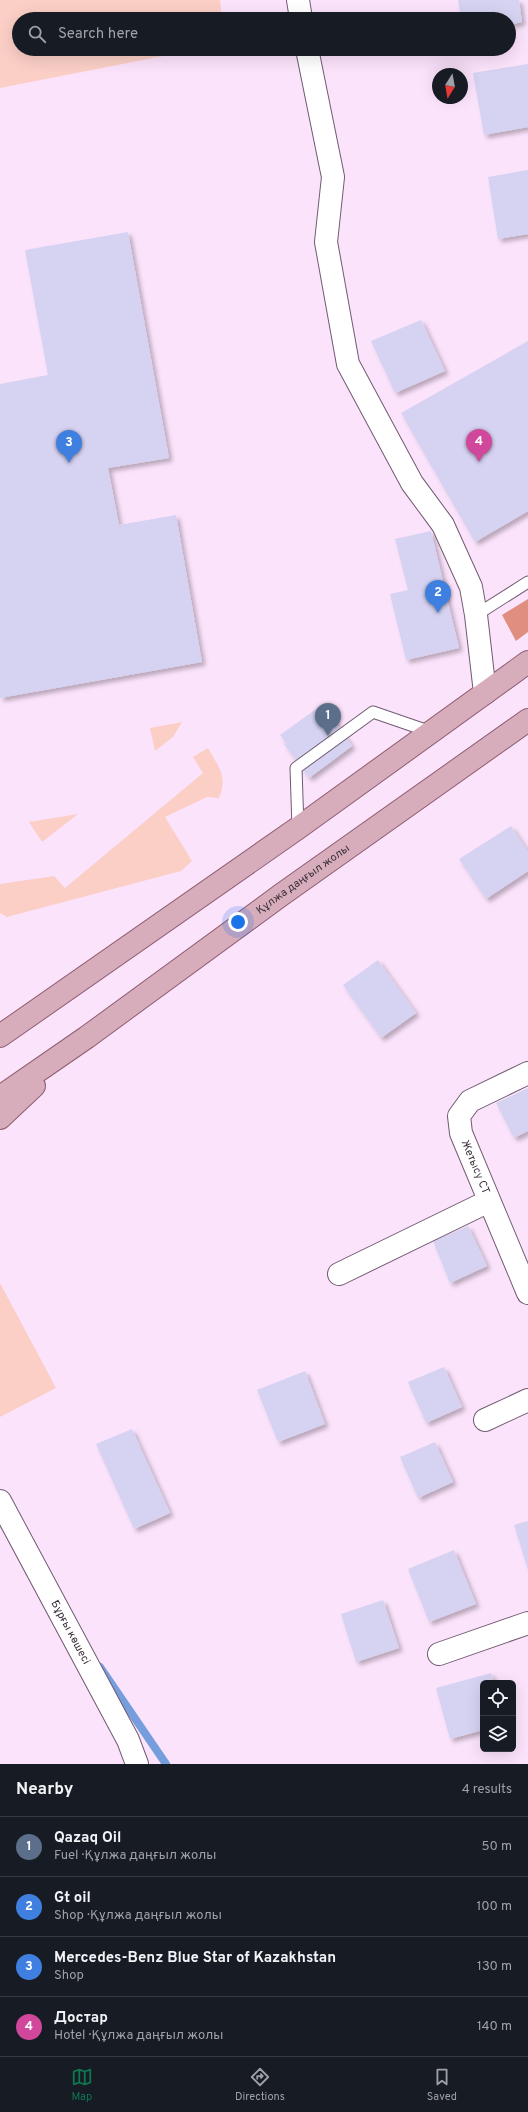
<!DOCTYPE html>
<meta charset="utf-8">
<style>
:root{--surface:#171b24;--page:#20242c;--text:#f1f3f6;--muted:#9ea1a6;--line:#363941;--accent:#0c7751}
body{margin:0;font-family:Overpass,sans-serif;background:var(--page);color:var(--text)}
.controls{position:absolute;right:12px;bottom:12px;display:grid;overflow:hidden;border-radius:6px;box-shadow:0 4px 16px #0002}
.controls button{width:36px;height:36px;display:grid;place-items:center;padding:0;border:0;border-bottom:1px solid var(--line);background:var(--surface);color:var(--text);font:20px sans-serif}
.compass{position:absolute;left:432px;top:68px;width:36px;height:36px;border-radius:50%;background:var(--surface);box-shadow:0 4px 16px #0002;rotate:191deg}
.you{position:absolute;left:238px;top:922px;width:14px;height:14px;margin:-10px;border:3px solid #fff;border-radius:50%;background:#1a73e8;box-shadow:0 0 0 6px #1a73e833}
.badge{display:grid;place-items:center;width:26px;height:26px;border-radius:50%;background:var(--accent);color:#fff;font-size:13px;font-weight:700}
.pin{position:absolute;translate:-50% -33px;filter:drop-shadow(0 1px 2px #0008)}
.pin::after{content:'';position:absolute;top:21px;width:14px;height:12px;background:inherit;clip-path:polygon(0 0,100% 0,50% 100%)}
.list{margin:0;padding:0;list-style:none}
h2{display:flex;justify-content:space-between;align-items:center;height:52px;margin:0;padding:0 16px;font-size:17px}
h2 small{font-size:13px;font-weight:400;color:var(--muted)}
.list li{display:grid;grid-template-columns:26px 1fr auto;gap:12px;align-items:center;box-sizing:border-box;height:60px;padding:0 16px;border-top:1px solid var(--line)}
.list b{display:block;font-size:15px;white-space:nowrap}
.list p{margin:0;font-size:13px;white-space:nowrap;color:var(--muted)}
.list em{font-size:13px;font-style:normal;color:var(--muted)}
.icon{flex:none;width:22px;height:22px;fill:none;stroke:currentColor;stroke-width:2;stroke-linecap:round;stroke-linejoin:round}
.map{position:relative;flex:none;width:528px;height:1764px;overflow:hidden}
.search{position:absolute;background:var(--surface);box-shadow:0 4px 16px #0002;left:12px;right:12px;top:12px;height:44px;display:flex;align-items:center;gap:10px;box-sizing:border-box;padding:0 14px;border-radius:22px;color:var(--muted);font-size:15px}
.sheet{height:292px;background:var(--surface)}
nav{display:flex;justify-content:space-around;align-items:center;box-sizing:border-box;height:56px;border-top:1px solid var(--line);background:var(--surface);font-size:11px;color:var(--muted)}
nav a{display:grid;justify-items:center;gap:2px}
nav .on{color:var(--accent)}
.map>svg:first-child{display:block}
.green{fill:#fbcfc6}
.forest{fill:#e08e80}
.lines{fill:none;stroke-linecap:round;stroke-linejoin:round}
.stream{stroke:#769ddc;stroke-width:8}
.building{fill:#d6d2f1;filter:url(#shadow)}
.service-casing{stroke:#715b71;stroke-width:13}
.minor-casing{stroke:#715b71;stroke-width:24}
.primary-casing{stroke:#8e5d70;stroke-width:24}
.service{stroke:#fff;stroke-width:11}
.minor{stroke:#fff;stroke-width:22}
.primary{stroke:#d7acbb;stroke-width:22}
.labels{text-anchor:middle;dominant-baseline:central;stroke-width:3;stroke-linejoin:round;paint-order:stroke}
.street-label{font-size:11px;fill:#3a303a;stroke:#fdf8fd}
</style>
<div class="map">
<svg width="528" height="1764" viewBox="0 0 528 1764">
<defs>
<filter id="shadow"><feDropShadow dx="3.5" dy="3.5" stdDeviation="2" flood-color="#0004"/></filter>
</defs>
<rect width="100%" height="100%" fill="#fce3fc"/>
<g class="green">
<path d="M 0,0 L 220,0 L 222,19 L 19,19 L 19,49 L 199,49 L 0,88 Z"/>
<path d="M 182,722 L 173,737 L 155,751 L 150,728 Z"/>
<path d="M 208,748 C 219,768 228,776 219,798 L 207,797 L 165,817 L 192,861 L 181,871 L 7,917 L 0,913 L 0,884 L 54,876 L 65,888 L 203,773 L 193,757 Z"/>
<path d="M 78,814 L 42,842 L 29,822 Z"/>
<path d="M 0,1283 L 56,1388 L 0,1417 Z"/>
</g>
<path class="forest" d="M 528,599 L 528,632 L 516,641 L 502,615 Z"/>
<g class="lines">
<path class="stream" d="M 100,1667 L 166,1764"/>
</g>
<g class="building">
<path d="M 458,0 L 519,0 L 522,22 L 509,25 L 509,19 L 461,19 Z"/>
<path d="M 528,64 L 528,127 L 484,135 L 473,73 Z"/>
<path d="M 528,170 L 528,234 L 498,239 L 488,177 Z"/>
<path d="M 128,232 L 169,458 L 108,468 L 119,525 L 176,515 L 202,662 L 0,698 L 0,384 L 48,375 L 25,250 Z"/>
<path d="M 421,320 L 445,371 L 395,393 L 371,341 Z"/>
<path d="M 528,341 L 528,511 L 475,542 L 401,413 Z"/>
<path d="M 431,531 L 459,648 L 406,660 L 390,594 L 408,590 L 395,539 Z"/>
<path d="M 323,704 L 352,746 L 309,778 L 284,744 L 286,743 L 280,735 Z"/>
<path d="M 511,826 L 528,852 L 528,871 L 486,899 L 459,859 Z"/>
<path d="M 378,960 L 416,1013 L 381,1038 L 343,985 Z"/>
<path d="M 528,1088 L 528,1131 L 514,1138 L 496,1103 Z"/>
<path d="M 468,1226 L 487,1266 L 450,1283 L 433,1241 Z"/>
<path d="M 444,1367 L 462,1407 L 426,1423 L 408,1382 Z"/>
<path d="M 305,1371 L 325,1424 L 278,1442 L 257,1390 Z"/>
<path d="M 132,1429 L 170,1513 L 134,1529 L 96,1444 Z"/>
<path d="M 435,1442 L 453,1482 L 418,1498 L 400,1457 Z"/>
<path d="M 528,1521 L 528,1570 L 514,1525 Z"/>
<path d="M 454,1550 L 476,1604 L 429,1622 L 408,1569 Z"/>
<path d="M 383,1600 L 399,1648 L 356,1662 L 341,1614 Z"/>
<path d="M 491,1673 L 494,1683 L 483,1683 L 483,1730 L 450,1739 L 436,1688 Z"/>
</g>
<g class="lines">
<defs>
<g id="service">
<path d="M 476,615 L 528,582"/>
<path d="M 298,828 L 296,768 L 373,712 L 431,732"/>
</g>
<g id="minor">
<path d="M 298,0 L 301,19"/>
<path d="M 307,49 L 333,177 L 326,242 L 348,364 L 412,483 L 443,525 L 471,587 L 476,615 L 485,693"/>
<path id="s1" d="M 528,1073 L 470,1101 L 459,1116 L 461,1133 L 528,1293"/>
<path d="M 339,1274 L 489,1201"/>
<path d="M 485,1420 L 528,1400"/>
<path id="s2" d="M 0,1501 L 128,1740 L 137,1764"/>
<path d="M 439,1654 L 528,1623"/>
</g>
<g id="primary">
<path d="M 0,1036 L 298,828 L 528,662"/>
<path id="s3" d="M 0,1097 L 87,1037 L 281,895 L 528,720"/>
<path d="M 0,1118 L 34,1086"/>
</g>
</defs>
<use href="#service" class="service-casing"/>
<use href="#minor" class="minor-casing"/>
<use href="#primary" class="primary-casing"/>
<use href="#service" class="service"/>
<use href="#minor" class="minor"/>
<use href="#primary" class="primary"/>
</g>
<g class="labels">
<g class="street-label">
<text stroke="none"><textPath href="#s3" startOffset="373">Құлжа даңғыл жолы</textPath></text>
<text stroke="none"><textPath href="#s1" startOffset="137">Жетысу СТ</textPath></text>
<text stroke="none"><textPath href="#s2" startOffset="149">Бұрғы көшесі</textPath></text>
</g>
</g>
</svg>
<div class="controls">
<button><svg class="icon" aria-label="locate" viewBox="0 0 24 24"><circle cx="12" cy="12" r="6"/><path d="M12 2v4M12 18v4M2 12h4M18 12h4"/></svg></button>
<button><svg class="icon" aria-label="layers" viewBox="0 0 24 24"><path d="M12 4l9 5-9 5-9-5zM3 14l9 5 9-5"/></svg></button>
</div>
<svg class="compass" viewBox="-18 -18 36 36"><path d="M0-13l5 13h-10z" fill="#e53935"/><path d="M0 13l5-13h-10z" fill="#9ea1a6"/></svg>
<div class="you"></div>
<div class="pin badge" style="left:328px;top:736px;background:#5c6f8a">1</div>
<div class="pin badge" style="left:438px;top:613px;background:#3f7fe0">2</div>
<div class="pin badge" style="left:69px;top:463px;background:#3f7fe0">3</div>
<div class="pin badge" style="left:479px;top:462px;background:#d1479c">4</div>
<div class="search"><svg class="icon" aria-label="search" viewBox="0 0 24 24"><circle cx="10" cy="10" r="6"/><path d="M15 15l6 6"/></svg>Search here</div>
</div>
<section class="sheet">
<h2>Nearby<small>4 results</small></h2>
<ul class="list">
<li><span class="badge" style="background:#5c6f8a">1</span><div><b>Qazaq Oil</b><p>Fuel · Құлжа даңғыл жолы</p></div><em>50 m</em></li>
<li><span class="badge" style="background:#3f7fe0">2</span><div><b>Gt oil</b><p>Shop · Құлжа даңғыл жолы</p></div><em>100 m</em></li>
<li><span class="badge" style="background:#3f7fe0">3</span><div><b>Mercedes-Benz Blue Star of Kazakhstan</b><p>Shop</p></div><em>130 m</em></li>
<li><span class="badge" style="background:#d1479c">4</span><div><b>Достар</b><p>Hotel · Құлжа даңғыл жолы</p></div><em>140 m</em></li>
</ul>
</section>
<nav>
<a class="on"><svg class="icon" aria-label="map" viewBox="0 0 24 24"><path d="M3 6l6-2 6 2 6-2v14l-6 2-6-2-6 2zM9 4v14M15 6v14"/></svg>Map</a>
<a><svg class="icon" aria-label="directions" viewBox="0 0 24 24"><path d="M12 3l9 9-9 9-9-9zM9 14v-3h6M13 9l2 2-2 2"/></svg>Directions</a>
<a><svg class="icon" aria-label="saved" viewBox="0 0 24 24"><path d="M7 4h10v16l-5-4-5 4z"/></svg>Saved</a>
</nav>
